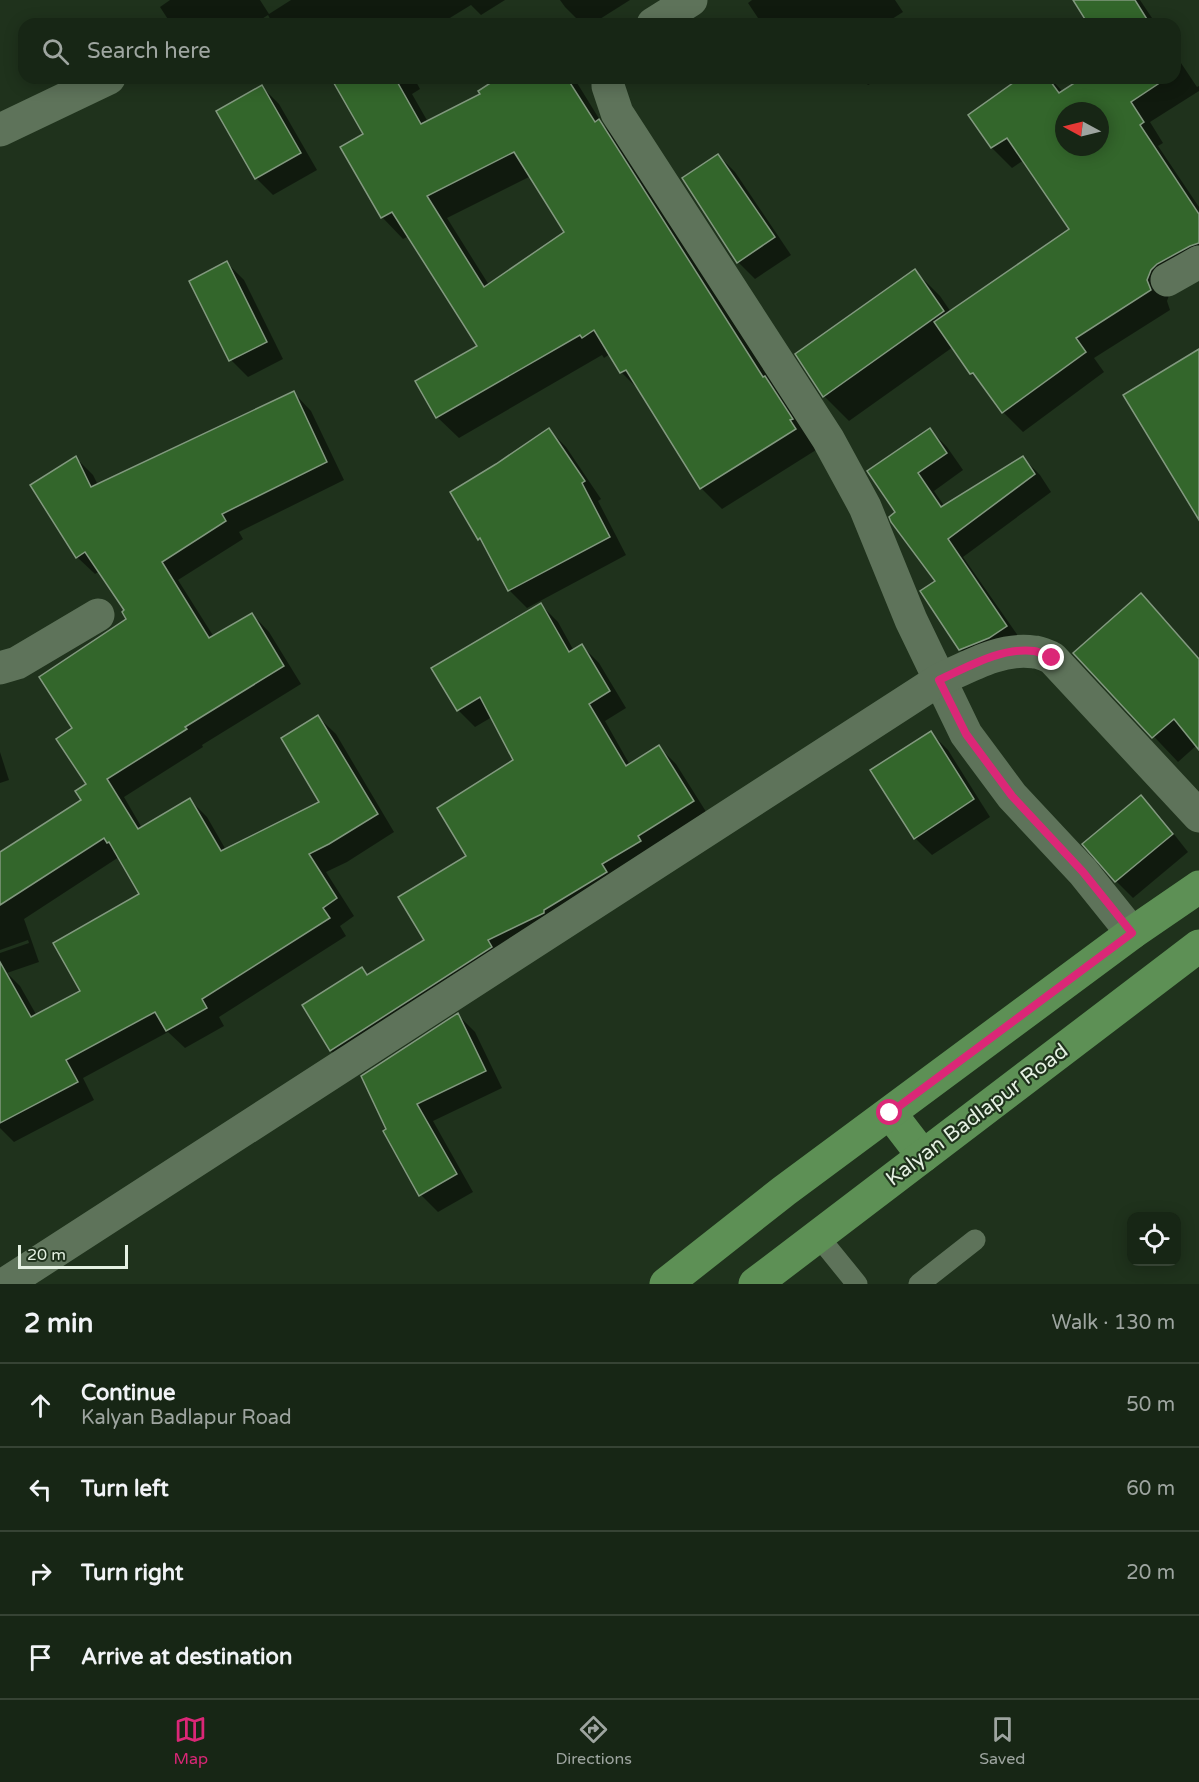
<!DOCTYPE html>
<meta charset="utf-8">
<style>
:root{--surface:#172615;--page:#202e1e;--text:#f1f3f6;--muted:#9ea5a0;--line:#364334;--accent:#db2777}
body{margin:0;font-family:"Varela Round",sans-serif;background:var(--page);color:var(--text)}
.controls{position:absolute;right:18px;bottom:18px;display:grid;overflow:hidden;border-radius:12px;box-shadow:0 3px 15px #0003}
.controls button{width:54px;height:54px;display:grid;place-items:center;padding:0;border:0;border-bottom:2px solid var(--line);background:var(--surface);color:var(--text);font:30px sans-serif}
.compass{position:absolute;left:1055px;top:102px;width:54px;height:54px;border-radius:50%;background:var(--surface);box-shadow:0 3px 15px #0003;rotate:277deg}
.scale{position:absolute;left:18px;bottom:15px;width:110px;box-sizing:border-box;padding-left:6px;border:3px solid #e5f1e3;border-top:0;font-size:16px;line-height:21px;white-space:nowrap;color:#e5f1e3;-webkit-text-stroke:4px #1f321c;paint-order:stroke}
.stop{position:absolute;width:18px;height:18px;margin:-14px;border:4px solid #db2777;border-radius:50%;background:#fff}
.stop.end{background:#db2777;border-color:#fff;box-shadow:0 2px 6px #0008}
.list{margin:0;padding:0;list-style:none}
h2{display:flex;justify-content:space-between;align-items:center;height:78px;margin:0;padding:0 24px;font-size:26px}
h2 small{font-size:20px;font-weight:400;color:var(--muted)}
.list li{display:grid;grid-template-columns:39px 1fr auto;gap:18px;align-items:center;box-sizing:border-box;height:84px;padding:0 24px;border-top:2px solid var(--line)}
.list b{display:block;font-size:22px;white-space:nowrap}
.list p{margin:0;font-size:20px;white-space:nowrap;color:var(--muted)}
.list em{font-size:20px;font-style:normal;color:var(--muted)}
.icon{flex:none;width:33px;height:33px;fill:none;stroke:currentColor;stroke-width:2;stroke-linecap:round;stroke-linejoin:round}
.map{position:relative;flex:none;width:1199px;height:1284px;overflow:hidden}
.search{position:absolute;background:var(--surface);box-shadow:0 3px 15px #0003;left:18px;right:18px;top:18px;height:66px;display:flex;align-items:center;gap:15px;box-sizing:border-box;padding:0 21px;border-radius:18px;color:var(--muted);font-size:22px}
.sheet{height:414px;background:var(--surface)}
nav{display:flex;justify-content:space-around;align-items:center;box-sizing:border-box;height:84px;border-top:2px solid var(--line);background:var(--surface);font-size:16px;color:var(--muted)}
nav a{display:grid;justify-items:center;gap:3px}
nav .on{color:var(--accent)}
.map>svg:first-child{display:block}
.shadow{fill:#0007;fill-rule:evenodd}
.building{fill:#33662b;stroke:#82997f;stroke-width:1.5;fill-rule:evenodd}
.lines{fill:none;stroke-linecap:round;stroke-linejoin:round}
.service{stroke:#5e735a;stroke-width:21}
.minor{stroke:#5e735a;stroke-width:33}
.primary{stroke:#5d9055;stroke-width:33}
.route{stroke:#db2777;stroke-width:8}
.labels{text-anchor:middle;dominant-baseline:central;stroke-width:4.5;stroke-linejoin:round;paint-order:stroke}
.street-label{font-size:21px;fill:#e5f1e3;stroke:#1f321c}
</style>
<div class="map">
<svg width="1199" height="1284" viewBox="0 0 1199 1284">
<rect width="100%" height="100%" fill="#1f321c"/>
<g class="shadow">
<path d="M 170,0 L 260,0 L 269,14 L 291,0 L 505,0 L 481,15 L 471,5 L 440,24 L 273,24 L 268,15 L 254,24 L 171,24 L 160,7 Z"/>
<path d="M 560,0 L 630,0 L 592,24 L 582,24 L 565,7 Z"/>
<path d="M 752,0 L 895,0 L 903,12 L 892,19 L 894,24 L 762,24 L 748,3 Z"/>
<path d="M 1075,0 L 1140,0 L 1156,24 L 1090,24 Z"/>
<path d="M 1175,54 L 1197,87 L 1199,86 L 1199,91 L 1150,122 L 1163,143 L 1158,146 L 1199,207 L 1199,271 L 1171,290 L 1167,301 L 1170,310 L 1094,358 L 1104,372 L 1023,432 L 1003,412 L 985,387 L 971,373 L 953,347 L 849,421 L 824,396 L 915,271 L 940,296 L 951,312 L 1072,229 L 1024,160 L 1012,168 L 992,148 L 970,115 L 1022,78 L 1050,78 L 1063,92 L 1085,78 L 1175,78 ZM 1064,111 L 1100,111 L 1100,147 L 1064,147 Z"/>
<path d="M 333,78 L 414,78 L 420,89 L 412,94 L 428,122 L 482,94 L 500,78 L 574,78 L 603,125 L 620,142 L 816,450 L 722,509 L 701,488 L 642,393 L 621,372 L 610,354 L 604,358 L 602,355 L 459,438 L 437,417 L 479,346 L 409,236 L 403,239 L 382,217 L 342,148 L 365,135 ZM 531,176 L 566,233 L 489,285 L 447,218 Z"/>
<path d="M 862,78 L 881,78 L 868,85 Z"/>
<path d="M 262,87 L 279,104 L 317,170 L 273,195 L 256,178 Z"/>
<path d="M 718,155 L 735,172 L 791,255 L 755,279 L 738,262 L 684,179 Z"/>
<path d="M 227,263 L 244,280 L 283,359 L 248,377 L 231,360 Z"/>
<path d="M 294,393 L 311,411 L 344,480 L 239,532 L 243,539 L 178,580 L 214,637 L 252,614 L 269,632 L 301,684 L 202,745 L 203,747 L 124,797 L 142,828 L 190,800 L 207,817 L 226,850 L 321,803 L 318,717 L 336,734 L 394,832 L 347,862 L 326,872 L 354,916 L 340,926 L 346,936 L 219,1017 L 224,1026 L 185,1048 L 168,1032 L 83,1078 L 94,1100 L 14,1142 L 0,1128 L 0,953 L 29,943 L 28,940 L 0,950 L 0,853 L 83,800 L 88,785 L 74,728 L 128,620 L 126,611 L 100,571 L 95,574 L 77,557 L 76,458 L 93,475 L 98,485 ZM 119,857 L 141,894 L 83,991 L 37,1016 L 20,986 L 7,973 L 39,962 L 24,919 Z"/>
<path d="M 549,430 L 566,447 L 601,499 L 598,501 L 626,555 L 527,608 L 510,591 L 485,545 L 479,539 Z"/>
<path d="M 930,430 L 947,447 L 963,470 L 934,491 L 945,507 L 1023,458 L 1040,475 L 1051,492 L 963,557 L 1023,643 L 977,666 L 960,649 L 937,581 L 897,513 Z"/>
<path d="M 1141,595 L 1166,620 L 1199,658 L 1199,748 L 1197,745 L 1178,762 L 1075,653 Z"/>
<path d="M 541,605 L 558,622 L 574,651 L 582,646 L 599,663 L 626,708 L 605,721 L 630,765 L 659,747 L 676,764 L 710,818 L 348,1067 L 331,1051 L 304,1005 L 362,969 L 368,976 L 426,941 L 515,760 L 492,717 L 475,727 L 458,710 Z"/>
<path d="M 931,733 L 948,750 L 990,817 L 932,855 L 915,838 Z"/>
<path d="M 0,752 L 9,780 L 0,783 Z"/>
<path d="M 1141,797 L 1158,814 L 1188,852 L 1133,898 L 1116,881 Z"/>
<path d="M 458,1015 L 475,1032 L 502,1088 L 433,1121 L 473,1192 L 438,1212 L 421,1195 L 385,1131 Z"/>
</g>
<g class="building">
<path d="M 1073,0 L 1135,0 L 1150,24 L 1088,24 Z"/>
<path d="M 331,78 L 395,78 L 421,124 L 480,94 L 478,91 L 498,78 L 567,78 L 595,122 L 599,119 L 763,377 L 765,376 L 793,419 L 790,420 L 796,429 L 700,489 L 626,370 L 620,373 L 594,330 L 582,338 L 580,335 L 436,418 L 415,381 L 477,346 L 392,212 L 381,218 L 340,147 L 363,134 ZM 514,152 L 564,232 L 484,287 L 427,196 Z"/>
<path d="M 1020,78 L 1048,78 L 1059,93 L 1082,78 L 1167,78 L 1131,102 L 1144,122 L 1140,125 L 1199,214 L 1199,243 L 1190,246 L 1157,264 L 1151,270 L 1147,280 L 1151,290 L 1076,338 L 1086,352 L 1002,413 L 973,373 L 970,374 L 934,322 L 1069,229 L 1007,138 L 991,148 L 968,115 ZM 1064,111 L 1100,111 L 1100,147 L 1064,147 Z"/>
<path d="M 262,85 L 301,153 L 255,179 L 216,111 Z"/>
<path d="M 718,154 L 775,237 L 737,263 L 682,178 Z"/>
<path d="M 227,261 L 267,342 L 229,361 L 189,281 Z"/>
<path d="M 915,269 L 944,311 L 823,397 L 795,354 Z"/>
<path d="M 1199,349 L 1199,520 L 1123,395 Z"/>
<path d="M 294,391 L 327,462 L 222,514 L 226,521 L 162,562 L 209,638 L 252,613 L 284,666 L 185,727 L 187,729 L 107,779 L 138,829 L 190,798 L 221,851 L 319,802 L 281,738 L 318,715 L 378,814 L 329,844 L 309,854 L 337,898 L 323,908 L 330,918 L 202,999 L 207,1008 L 166,1031 L 155,1012 L 66,1060 L 78,1082 L 0,1123 L 0,962 L 31,1017 L 80,991 L 53,943 L 139,894 L 109,842 L 107,843 L 104,838 L 0,905 L 0,852 L 81,800 L 75,791 L 86,784 L 56,739 L 72,728 L 39,677 L 126,619 L 122,612 L 124,610 L 85,552 L 76,558 L 30,485 L 76,456 L 91,487 Z"/>
<path d="M 549,428 L 585,481 L 582,483 L 610,537 L 508,591 L 480,538 L 478,540 L 450,492 L 496,464 Z"/>
<path d="M 930,428 L 947,453 L 918,473 L 941,507 L 1023,456 L 1035,474 L 948,539 L 1007,626 L 989,638 L 959,650 L 920,591 L 935,581 L 891,522 L 889,517 L 895,512 L 867,471 Z"/>
<path d="M 1141,593 L 1199,659 L 1199,750 L 1174,719 L 1152,738 L 1073,653 Z"/>
<path d="M 541,603 L 569,652 L 582,644 L 610,691 L 589,704 L 626,766 L 659,745 L 694,801 L 638,836 L 641,841 L 602,864 L 607,872 L 544,910 L 544,913 L 488,940 L 492,947 L 330,1051 L 302,1005 L 362,967 L 367,975 L 424,940 L 398,897 L 466,856 L 437,808 L 513,760 L 480,697 L 457,711 L 431,668 Z"/>
<path d="M 931,731 L 974,799 L 914,839 L 870,770 Z"/>
<path d="M 1141,795 L 1173,834 L 1115,882 L 1082,844 Z"/>
<path d="M 458,1013 L 486,1071 L 417,1104 L 457,1174 L 419,1196 L 383,1131 L 386,1129 L 361,1076 Z"/>
</g>
<g class="lines">
<g class="service">
<path d="M 818,1236 L 857,1284"/>
<path d="M 919,1284 L 975,1240"/>
</g>
<g class="minor">
<path d="M 653,24 L 691,0"/>
<path d="M 608,78 L 608,86 L 617,113 L 828,439 L 865,507 L 911,620 L 966,734 L 1012,796 L 1083,872 L 1132,933"/>
<path d="M 0,130 L 109,78"/>
<path d="M 1167,280 L 1199,262"/>
<path d="M 0,668 L 17,663 L 98,615"/>
<path d="M 5,1284 L 939,680 C 968,667 1001,647 1034,652 C 1040,652 1047,656 1052,658 L 1199,816"/>
</g>
<g class="primary">
<path d="M 890,1113 L 923,1156"/>
<path d="M 666,1284 L 784,1191 L 1132,933 L 1199,887"/>
<path d="M 755,1284 L 1199,946"/>
</g>
</g>
<g class="lines">
<path class="route" d="M 890,1113 L 1132,933 L 1083,872 L 1012,796 L 966,734 L 939,680 C 968,667 1001,647 1034,651 C 1040,652 1047,656 1052,658"/>
</g>
<g class="labels">
<g class="street-label">
<text transform="translate(977 1115) rotate(-37)">Kalyan Badlapur Road</text>
</g>
</g>
</svg>
<div class="controls">
<button><svg class="icon" aria-label="locate" viewBox="0 0 24 24"><circle cx="12" cy="12" r="6"/><path d="M12 2v4M12 18v4M2 12h4M18 12h4"/></svg></button>
</div>
<svg class="compass" viewBox="-18 -18 36 36"><path d="M0-13l5 13h-10z" fill="#e53935"/><path d="M0 13l5-13h-10z" fill="#9ea5a0"/></svg>
<div class="scale">20 m</div>
<div class="stop" style="left:890px;top:1113px"></div>
<div class="stop end" style="left:1052px;top:658px"></div>
<div class="search"><svg class="icon" aria-label="search" viewBox="0 0 24 24"><circle cx="10" cy="10" r="6"/><path d="M15 15l6 6"/></svg>Search here</div>
</div>
<section class="sheet">
<h2>2 min<small>Walk · 130 m</small></h2>
<ul class="list">
<li><svg class="icon" aria-label="ahead" viewBox="0 0 24 24"><path d="M12 20V5M6 11l6-6 6 6"/></svg><div><b>Continue</b><p>Kalyan Badlapur Road</p></div><em>50 m</em></li>
<li><svg class="icon" aria-label="left" viewBox="0 0 24 24"><path d="M17 20v-9H6M10 6l-5 5 5 5"/></svg><div><b>Turn left</b></div><em>60 m</em></li>
<li><svg class="icon" aria-label="right" viewBox="0 0 24 24"><path d="M7 20v-9h11M14 6l5 5-5 5"/></svg><div><b>Turn right</b></div><em>20 m</em></li>
<li><svg class="icon" aria-label="arrive" viewBox="0 0 24 24"><path d="M6 21V4h12l-3 4 3 4H6"/></svg><div><b>Arrive at destination</b></div></li>
</ul>
</section>
<nav>
<a class="on"><svg class="icon" aria-label="map" viewBox="0 0 24 24"><path d="M3 6l6-2 6 2 6-2v14l-6 2-6-2-6 2zM9 4v14M15 6v14"/></svg>Map</a>
<a><svg class="icon" aria-label="directions" viewBox="0 0 24 24"><path d="M12 3l9 9-9 9-9-9zM9 14v-3h6M13 9l2 2-2 2"/></svg>Directions</a>
<a><svg class="icon" aria-label="saved" viewBox="0 0 24 24"><path d="M7 4h10v16l-5-4-5 4z"/></svg>Saved</a>
</nav>
